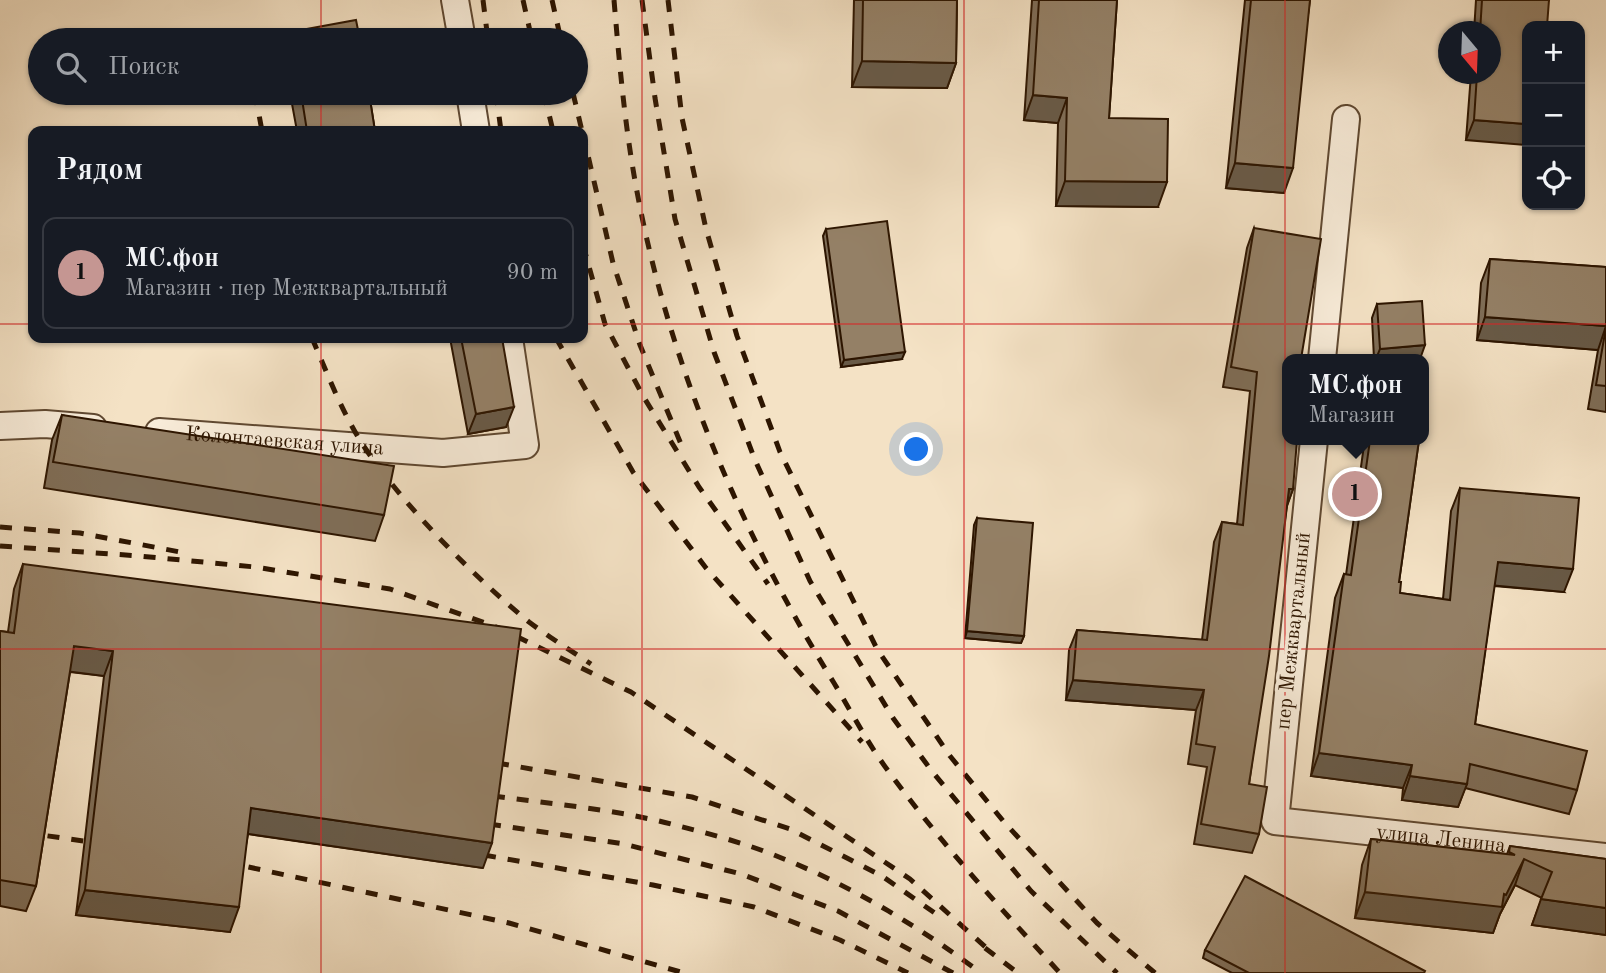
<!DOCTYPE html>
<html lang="ru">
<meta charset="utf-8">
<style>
:root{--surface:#171b24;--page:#242831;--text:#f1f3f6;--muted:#9ea1a6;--line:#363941;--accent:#c59692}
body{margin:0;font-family:"Old Standard TT",serif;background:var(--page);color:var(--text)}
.controls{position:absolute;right:21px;top:21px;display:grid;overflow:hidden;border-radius:14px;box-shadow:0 2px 5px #0004}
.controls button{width:63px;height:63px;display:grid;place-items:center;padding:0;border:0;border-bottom:2px solid var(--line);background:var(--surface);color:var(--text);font:35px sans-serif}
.compass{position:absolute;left:1438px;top:21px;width:63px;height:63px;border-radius:50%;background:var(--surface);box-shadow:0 2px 5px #0004;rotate:161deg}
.you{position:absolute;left:917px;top:450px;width:24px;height:24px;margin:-18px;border:5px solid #fff;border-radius:50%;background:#1a73e8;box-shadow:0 0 0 10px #1a73e833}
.badge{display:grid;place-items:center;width:46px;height:46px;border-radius:50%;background:var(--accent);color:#111;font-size:23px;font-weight:700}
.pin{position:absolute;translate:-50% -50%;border:4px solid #fff;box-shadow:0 2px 7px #0006}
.popup{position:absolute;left:1282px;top:354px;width:147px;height:91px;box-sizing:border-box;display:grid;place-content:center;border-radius:14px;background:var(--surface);filter:drop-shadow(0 2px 5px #0005);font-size:23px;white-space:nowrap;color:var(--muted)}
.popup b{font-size:26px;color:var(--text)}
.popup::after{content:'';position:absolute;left:50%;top:100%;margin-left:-14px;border:14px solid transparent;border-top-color:var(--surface)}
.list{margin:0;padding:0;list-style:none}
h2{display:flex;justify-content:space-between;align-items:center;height:91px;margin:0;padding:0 28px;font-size:30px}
h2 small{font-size:23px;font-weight:400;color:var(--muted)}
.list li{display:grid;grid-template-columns:46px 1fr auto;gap:21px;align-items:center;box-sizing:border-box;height:112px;margin:0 14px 14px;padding:0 14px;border:2px solid var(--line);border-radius:14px}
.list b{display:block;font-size:26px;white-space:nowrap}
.list p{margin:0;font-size:23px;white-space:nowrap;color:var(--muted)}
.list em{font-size:23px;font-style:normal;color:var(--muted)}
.icon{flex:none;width:38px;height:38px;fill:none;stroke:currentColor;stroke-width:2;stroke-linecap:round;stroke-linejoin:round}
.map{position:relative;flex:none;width:1606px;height:973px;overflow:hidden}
.search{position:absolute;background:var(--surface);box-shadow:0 2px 5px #0004;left:28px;top:28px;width:560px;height:77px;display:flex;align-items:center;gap:18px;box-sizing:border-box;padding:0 24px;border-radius:38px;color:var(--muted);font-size:26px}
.panel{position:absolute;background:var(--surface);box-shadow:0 2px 5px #0004;left:28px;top:126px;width:560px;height:217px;border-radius:14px}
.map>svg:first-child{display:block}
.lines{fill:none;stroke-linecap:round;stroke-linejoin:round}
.minor-casing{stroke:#5f4831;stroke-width:30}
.minor{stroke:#f8ecd9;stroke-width:26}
.rail{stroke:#2d1500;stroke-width:5;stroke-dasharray:12 12;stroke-linecap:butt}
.wall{fill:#7f6e58;stroke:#2d1500;stroke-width:2}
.shaded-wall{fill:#685a47;stroke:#2d1500;stroke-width:2}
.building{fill:#948066;stroke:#2d1500;stroke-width:2}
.grid{fill:none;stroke:#d62828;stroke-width:2;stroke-opacity:0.55}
.labels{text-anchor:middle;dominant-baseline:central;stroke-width:7;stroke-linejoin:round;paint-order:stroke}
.street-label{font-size:21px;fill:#2d1500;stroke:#f8ecd9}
</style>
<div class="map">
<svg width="1606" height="973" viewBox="0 0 1606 973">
<rect width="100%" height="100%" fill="#f4e2c5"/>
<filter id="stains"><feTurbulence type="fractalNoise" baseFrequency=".00286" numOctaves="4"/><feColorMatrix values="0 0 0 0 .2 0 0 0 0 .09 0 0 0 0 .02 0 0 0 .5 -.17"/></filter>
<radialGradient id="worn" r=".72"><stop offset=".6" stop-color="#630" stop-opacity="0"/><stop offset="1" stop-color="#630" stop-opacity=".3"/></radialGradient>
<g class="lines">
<defs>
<g id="minor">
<path d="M 455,0 L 462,40"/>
<path d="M 470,93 L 476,131"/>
<path d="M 1322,359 L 1346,119"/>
<path d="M 0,426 L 45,424 L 93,428"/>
<path id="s1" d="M 159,432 L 443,453 L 525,445 L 509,338"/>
<path id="s2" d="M 1314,440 L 1275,821 L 1606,857"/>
</g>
</defs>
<use href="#minor" class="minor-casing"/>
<use href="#minor" class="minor"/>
<g class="rail">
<path d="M 483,0 L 488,40"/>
<path d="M 523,0 L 532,40"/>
<path d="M 552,0 L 561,40"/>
<path d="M 614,0 C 619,59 624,117 634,175 C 665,355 738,528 834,683 C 852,713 868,744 889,772 C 941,843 1000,908 1060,973"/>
<path d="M 642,0 L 655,98 L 675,219 L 714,352 L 755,460 L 810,581 L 893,718 L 931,770 L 1031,891 L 1117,973"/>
<path d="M 668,0 L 682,118 L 706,229 L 737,336 L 780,452 L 877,649 L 950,756 L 1004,822 L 1097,923 L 1155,973"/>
<path d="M 255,93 L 262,131"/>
<path d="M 496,93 L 501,131"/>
<path d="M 544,93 L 553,131"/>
<path d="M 573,93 L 582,131"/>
<path d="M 583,134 L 613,263 L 640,345 L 681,444"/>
<path d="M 583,245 L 605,324 L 643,396 L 699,487 L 768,584"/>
<path d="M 312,338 C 328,375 343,415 365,448 C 405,507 474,577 529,622 C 549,637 570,650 591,664"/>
<path d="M 556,338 L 633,472 L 706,568 L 862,742"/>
<path d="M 0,527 L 80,533 L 180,552"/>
<path d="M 0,546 L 139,556 L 255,567 L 390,589 L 499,628 L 631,692 L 910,879 L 991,952"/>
<path d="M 497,763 L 692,797 L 790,829 L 882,876 L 939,916"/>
<path d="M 493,796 C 552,804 613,809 671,824 C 707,833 745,843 779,857 C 850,885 920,927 981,973"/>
<path d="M 489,824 L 624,844 L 741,874 L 838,911 L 953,973"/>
<path d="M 0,829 L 104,844"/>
<path d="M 484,855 L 653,885 L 754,907 L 840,940 L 908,973"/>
<path d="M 225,862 L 509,923 L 684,973"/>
<path d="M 985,948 L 1018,973"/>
</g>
</g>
<g class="wall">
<path d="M 854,0 L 957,0 L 956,63 L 947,88 L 852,87 Z"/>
<path d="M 1032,0 L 1117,0 L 1109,118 L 1158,207 L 1056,206 L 1058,123 L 1024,120 Z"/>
<path d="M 1245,0 L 1310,0 L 1284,193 L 1226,188 Z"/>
<path d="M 1476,0 L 1549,0 L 1466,140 L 1471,74 L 1490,74 L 1490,32 L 1474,32 Z"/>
<path d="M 290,32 L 360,40 L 287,40 Z"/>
<path d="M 290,93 L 369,93 L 375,131 L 297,131 Z"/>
<path d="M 1254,228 L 1287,359 L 1293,489 L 1287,505 L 1249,784 L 1259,834 L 1252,853 L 1194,844 L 1207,767 L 1188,764 L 1196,710 L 1066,700 L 1069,650 L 1077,630 L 1202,640 L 1214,542 L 1222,522 L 1237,524 L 1250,391 L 1223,387 L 1247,248 Z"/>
<path d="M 826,229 L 902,359 L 841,367 L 823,236 Z"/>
<path d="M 1490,259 L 1606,267 L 1606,412 L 1588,409 L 1598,350 L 1477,340 L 1481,283 Z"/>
<path d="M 1377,304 L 1420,359 L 1374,359 L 1372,318 Z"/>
<path d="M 450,338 L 502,338 L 506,427 L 468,434 Z"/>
<path d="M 62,415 L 384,515 L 375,541 L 44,488 L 52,440 Z"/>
<path d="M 1366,440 L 1419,440 L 1399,582 L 1400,593 L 1443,599 L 1451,511 L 1460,488 L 1564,592 L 1494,586 L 1475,724 L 1577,790 L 1569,814 L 1465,788 L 1458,807 L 1402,800 L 1403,788 L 1311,776 L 1335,598 L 1344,574 L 1346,575 L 1364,445 Z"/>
<path d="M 977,518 L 1024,636 L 1021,643 L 965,638 L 974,525 Z"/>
<path d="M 23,564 L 483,868 L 248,834 L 230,932 L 76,915 L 104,676 L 70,672 L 36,886 L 26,911 L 0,906 L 0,631 L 8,632 L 14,589 Z"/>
<path d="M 1371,839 L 1507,854 L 1510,846 L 1606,859 L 1606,935 L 1532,925 L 1542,898 L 1515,885 L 1500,914 L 1493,933 L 1355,918 L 1362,865 Z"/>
<path d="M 1205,950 L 1425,973 L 1232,973 L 1203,958 Z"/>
</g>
<g class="shaded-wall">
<path d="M 862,61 L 956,63 L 947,88 L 852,87 Z"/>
<path d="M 1033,95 L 1067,98 L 1058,123 L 1024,120 Z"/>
<path d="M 1474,120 L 1527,124 L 1527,145 L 1466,140 Z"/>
<path d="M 1235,163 L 1293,168 L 1284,193 L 1226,188 Z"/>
<path d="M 1065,181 L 1167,182 L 1158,207 L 1056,206 Z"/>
<path d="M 1485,317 L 1606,326 L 1598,350 L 1477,340 Z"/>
<path d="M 1425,345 L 1420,359 L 1376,359 L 1380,349 Z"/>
<path d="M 905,352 L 902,359 L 841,367 L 844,360 Z"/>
<path d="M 514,407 L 506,427 L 468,434 L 476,414 Z"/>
<path d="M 1289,489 L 1293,489 L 1286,509 Z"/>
<path d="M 1498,562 L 1573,569 L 1564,592 L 1489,585 Z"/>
<path d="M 967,631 L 1024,636 L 1021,643 L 965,638 Z"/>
<path d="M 74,646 L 113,651 L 104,676 L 65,671 Z"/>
<path d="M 1073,680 L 1204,690 L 1196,710 L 1066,700 Z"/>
<path d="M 1319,753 L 1412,765 L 1403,788 L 1311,776 Z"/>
<path d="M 1410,776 L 1467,784 L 1458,807 L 1402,800 Z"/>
<path d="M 251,808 L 492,843 L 483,868 L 242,833 Z"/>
<path d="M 1524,859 L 1515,885 L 1500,914 L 1493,933 L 1355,918 L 1365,892 L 1504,894 Z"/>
<path d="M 85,890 L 239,907 L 230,932 L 76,915 Z"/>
<path d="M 1541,899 L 1606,908 L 1606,935 L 1532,925 Z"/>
</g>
<g class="building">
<path d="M 863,0 L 957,0 L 956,63 L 862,61 Z"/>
<path d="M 1039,0 L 1117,0 L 1109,118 L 1168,119 L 1167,182 L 1065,181 L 1067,98 L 1033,95 Z"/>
<path d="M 1251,0 L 1310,0 L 1293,168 L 1235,163 Z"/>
<path d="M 1482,0 L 1549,0 L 1547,26 L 1527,26 L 1527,124 L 1474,120 L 1477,74 L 1490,74 L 1490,32 L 1480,32 Z"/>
<path d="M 356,20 L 360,40 L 292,40 L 290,32 Z"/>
<path d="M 301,93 L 369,93 L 375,131 L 307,131 Z"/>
<path d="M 887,221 L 905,352 L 844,360 L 826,229 Z"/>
<path d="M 1254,228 L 1321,239 L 1301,359 L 1287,359 L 1287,440 L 1297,440 L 1293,489 L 1289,489 L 1269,656 L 1249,784 L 1267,787 L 1259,834 L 1201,824 L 1215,747 L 1196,744 L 1204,690 L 1073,680 L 1077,630 L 1207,640 L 1222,522 L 1243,525 L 1257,372 L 1231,367 Z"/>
<path d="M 1490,259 L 1606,267 L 1606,326 L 1485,317 Z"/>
<path d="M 1422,301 L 1425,345 L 1380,349 L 1377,304 Z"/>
<path d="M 1606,327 L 1606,386 L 1596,385 Z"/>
<path d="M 461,338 L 502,338 L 514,407 L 476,414 Z"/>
<path d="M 62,415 L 394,466 L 384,515 L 53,462 Z"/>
<path d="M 1370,440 L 1419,440 L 1399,582 L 1401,582 L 1400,593 L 1450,600 L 1460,488 L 1579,498 L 1573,569 L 1498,562 L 1475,724 L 1587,751 L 1577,790 L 1470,764 L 1467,784 L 1410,776 L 1412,765 L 1319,753 L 1344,574 L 1351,575 Z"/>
<path d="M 977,518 L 1033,523 L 1024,636 L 967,631 Z"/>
<path d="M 23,564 L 521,629 L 492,843 L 251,808 L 239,907 L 85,890 L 113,651 L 74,646 L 36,886 L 0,880 L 0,631 L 14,633 Z"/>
<path d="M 1371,839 L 1515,855 L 1509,852 L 1510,846 L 1606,859 L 1606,908 L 1541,899 L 1552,872 L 1524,859 L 1506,895 L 1504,894 L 1502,907 L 1365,892 Z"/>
<path d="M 1245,876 L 1425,971 L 1424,973 L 1249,973 L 1205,950 Z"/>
</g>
<path class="grid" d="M 321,0 L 321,40M 642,0 L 642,973M 964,0 L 964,973M 1285,0 L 1285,973M 321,93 L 321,131M 0,324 L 33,324M 583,324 L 1606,324M 321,338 L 321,973M 0,649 L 1606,649"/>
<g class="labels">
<g class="street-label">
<text stroke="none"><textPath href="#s1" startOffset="126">Колонтаевская улица</textPath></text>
<text transform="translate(1294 631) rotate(-84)">пер Межквартальный</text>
<text stroke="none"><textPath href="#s2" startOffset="550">улица Ленина</textPath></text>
</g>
</g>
<rect width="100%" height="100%" filter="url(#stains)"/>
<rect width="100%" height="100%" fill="url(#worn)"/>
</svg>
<div class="controls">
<button>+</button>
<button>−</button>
<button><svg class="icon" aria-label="locate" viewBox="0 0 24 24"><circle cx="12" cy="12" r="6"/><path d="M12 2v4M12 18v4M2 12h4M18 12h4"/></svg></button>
</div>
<svg class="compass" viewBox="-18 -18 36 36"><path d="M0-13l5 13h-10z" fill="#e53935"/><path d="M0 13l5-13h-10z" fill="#9ea1a6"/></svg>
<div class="you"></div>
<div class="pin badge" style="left:1355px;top:494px">1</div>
<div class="popup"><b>МС.фон</b>Магазин</div>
<div class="search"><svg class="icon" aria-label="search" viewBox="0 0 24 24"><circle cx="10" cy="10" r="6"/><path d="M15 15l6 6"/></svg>Поиск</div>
<section class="panel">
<h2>Рядом<small></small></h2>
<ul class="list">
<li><span class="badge">1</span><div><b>МС.фон</b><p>Магазин · пер Межквартальный</p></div><em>90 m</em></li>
</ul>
</section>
</div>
